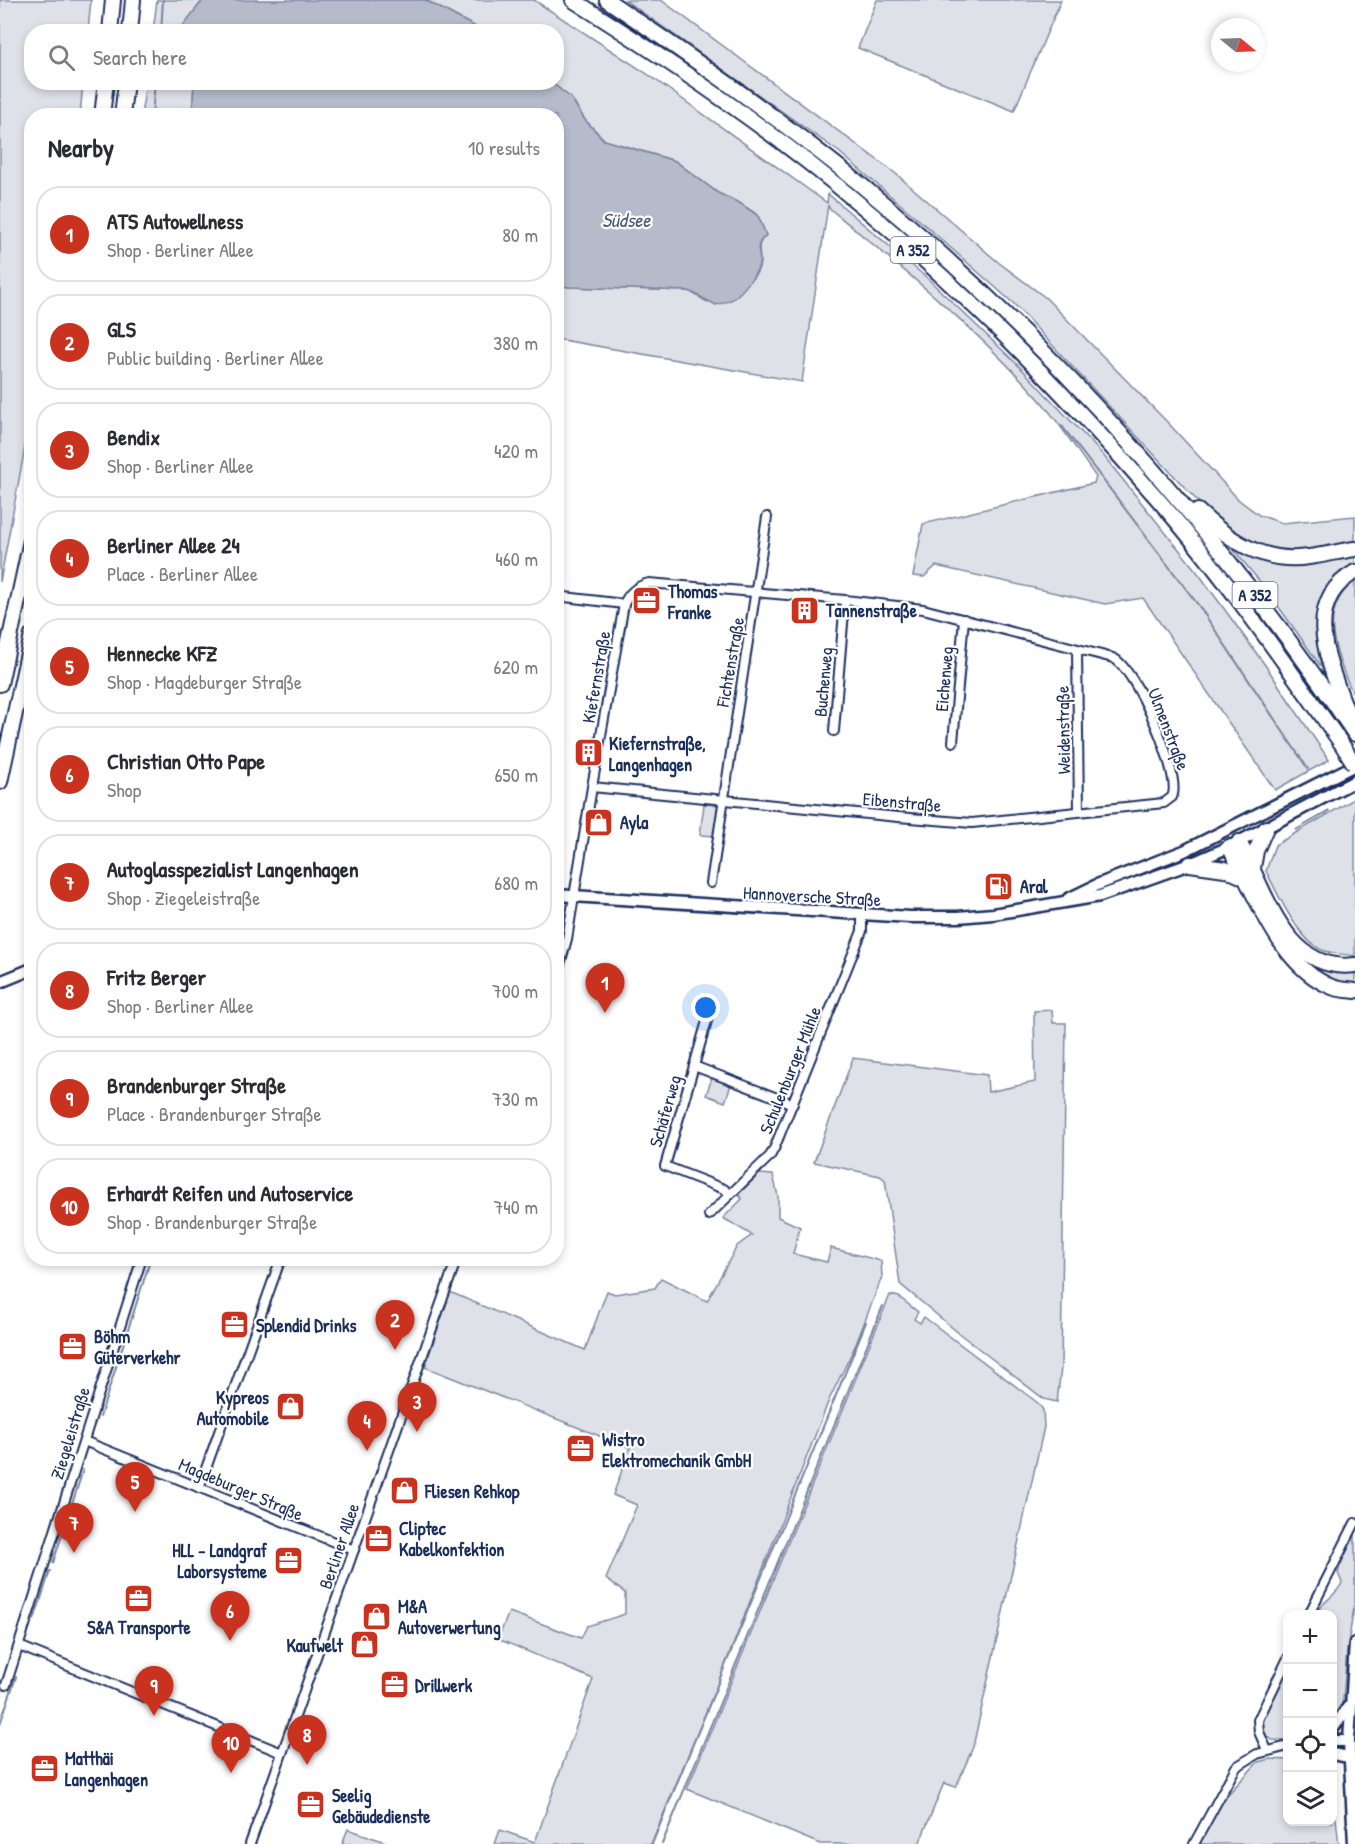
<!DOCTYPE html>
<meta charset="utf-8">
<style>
:root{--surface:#fff;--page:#f7f7f7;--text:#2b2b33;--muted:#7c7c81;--line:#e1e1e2;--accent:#c8321e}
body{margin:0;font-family:"Patrick Hand",sans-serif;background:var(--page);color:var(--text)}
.controls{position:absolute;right:18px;bottom:18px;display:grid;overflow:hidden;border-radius:12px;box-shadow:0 3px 9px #0003}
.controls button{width:54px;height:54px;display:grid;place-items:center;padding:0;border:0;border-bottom:2px solid var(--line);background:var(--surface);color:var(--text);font:30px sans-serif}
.compass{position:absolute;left:1211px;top:18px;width:54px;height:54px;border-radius:50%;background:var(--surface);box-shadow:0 3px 9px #0003;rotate:109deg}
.you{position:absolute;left:706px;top:1008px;width:21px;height:21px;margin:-15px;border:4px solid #fff;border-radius:50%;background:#1a73e8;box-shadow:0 0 0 9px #1a73e833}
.badge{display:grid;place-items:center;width:39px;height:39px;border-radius:50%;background:var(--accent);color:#fff;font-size:20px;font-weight:700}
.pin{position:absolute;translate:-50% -50px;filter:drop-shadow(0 2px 3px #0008)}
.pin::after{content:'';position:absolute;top:32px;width:21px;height:18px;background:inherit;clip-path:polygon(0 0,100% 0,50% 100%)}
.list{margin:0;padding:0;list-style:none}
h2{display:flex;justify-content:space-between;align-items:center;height:78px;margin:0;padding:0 24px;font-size:26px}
h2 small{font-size:20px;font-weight:400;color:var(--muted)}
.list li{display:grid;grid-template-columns:39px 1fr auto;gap:18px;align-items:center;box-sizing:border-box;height:96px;margin:0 12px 12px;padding:0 12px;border:2px solid var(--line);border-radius:24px}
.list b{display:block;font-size:22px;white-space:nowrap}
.list p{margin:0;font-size:20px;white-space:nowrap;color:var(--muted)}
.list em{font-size:20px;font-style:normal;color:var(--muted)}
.icon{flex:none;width:33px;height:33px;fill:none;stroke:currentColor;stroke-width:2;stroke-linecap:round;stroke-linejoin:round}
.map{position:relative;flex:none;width:1355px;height:1844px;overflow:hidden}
.search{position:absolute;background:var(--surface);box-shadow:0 3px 9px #0003;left:24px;top:24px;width:540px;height:66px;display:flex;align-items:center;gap:15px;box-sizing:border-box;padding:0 21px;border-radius:24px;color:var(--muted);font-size:22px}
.panel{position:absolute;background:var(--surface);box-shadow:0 3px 9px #0003;left:24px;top:108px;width:540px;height:1158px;border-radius:24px}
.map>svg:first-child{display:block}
.green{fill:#dee1e7;stroke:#7c88a2;stroke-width:1.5}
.water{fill:#b5bbca;stroke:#77839f;stroke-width:1.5}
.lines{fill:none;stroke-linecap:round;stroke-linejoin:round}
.stream{stroke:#77839f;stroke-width:2}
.street-casing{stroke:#1b2f5e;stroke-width:12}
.secondary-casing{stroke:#1b2f5e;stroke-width:15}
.highway-casing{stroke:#1b2f5e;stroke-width:18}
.street{stroke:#fff;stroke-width:8}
.secondary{stroke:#fff;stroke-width:10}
.highway{stroke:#fff;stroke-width:14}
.highway-bridge-casing{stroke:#1b2f5e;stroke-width:18;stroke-linecap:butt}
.highway-bridge{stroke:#fff;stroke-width:14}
.labels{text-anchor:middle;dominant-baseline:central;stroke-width:4.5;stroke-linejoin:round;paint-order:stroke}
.shield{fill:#fff;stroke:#5f6d8e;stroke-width:1.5}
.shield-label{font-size:16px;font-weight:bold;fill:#1b2f5e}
.poi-label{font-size:18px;font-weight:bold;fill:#1b2f5e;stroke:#fff;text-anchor:start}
.street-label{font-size:18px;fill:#1b2f5e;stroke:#fff}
.water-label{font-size:20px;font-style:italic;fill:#49597e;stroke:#fff}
</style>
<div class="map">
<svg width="1355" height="1844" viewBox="0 0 1355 1844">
<rect width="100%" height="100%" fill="#fff"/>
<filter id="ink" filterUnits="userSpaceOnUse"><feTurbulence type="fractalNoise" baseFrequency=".0167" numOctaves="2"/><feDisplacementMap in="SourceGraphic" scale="12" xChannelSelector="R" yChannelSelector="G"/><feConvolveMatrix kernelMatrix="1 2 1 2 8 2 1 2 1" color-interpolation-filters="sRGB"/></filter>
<g filter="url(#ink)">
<g class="green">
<path d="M 0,0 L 91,0 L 88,31 L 32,32 L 32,82 L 83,83 L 80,115 L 32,116 L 31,415 L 0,582 Z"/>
<path d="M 157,0 L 203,0 L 179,31 L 153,32 Z"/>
<path d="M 425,0 L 534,0 L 646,73 L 827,203 L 828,194 L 927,278 L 1020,367 L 1103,455 L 1198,573 L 1265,665 L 1329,760 L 1275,790 L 1143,598 L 1105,604 L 936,566 L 924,577 L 913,576 L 923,524 L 1094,483 L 1096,477 C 1077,451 1060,423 1039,399 C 976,328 902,268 829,208 L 828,205 L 802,382 L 557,339 L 557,285 L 569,287 L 689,291 L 707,302 C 725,293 761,285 760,260 C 759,248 757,244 766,235 L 758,215 L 741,204 L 718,193 L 675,161 L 605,140 L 585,120 L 571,98 L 552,83 L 556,82 L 556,32 L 483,31 Z"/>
<path d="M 625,0 L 661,0 L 895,173 L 998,262 L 1046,298 L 1170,425 L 1239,500 L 1259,515 L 1282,523 L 1355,516 L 1355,543 C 1321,549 1286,558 1253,544 C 1240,539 1228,529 1217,522 L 1013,303 L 926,226 L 839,152 Z"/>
<path d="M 877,0 L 1061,0 L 1014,111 L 858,48 Z"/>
<path d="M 146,83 L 194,83 L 192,115 L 141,116 Z"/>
<path d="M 1234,546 L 1248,553 L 1355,552 L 1355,566 C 1348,571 1338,576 1333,583 C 1309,610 1315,640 1327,671 L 1325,672 L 1266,589 L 1232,548 Z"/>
<path d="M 1355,580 L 1355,696 C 1348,685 1344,674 1340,662 C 1329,629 1327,604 1355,580 Z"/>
<path d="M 1354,799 L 1355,801 L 1355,956 C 1345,954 1332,954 1322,950 C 1299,941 1277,893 1266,871 L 1275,845 Z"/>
<path d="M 704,804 L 718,805 L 715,836 L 700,835 Z"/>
<path d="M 1217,841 L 1226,843 L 1192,859 L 1112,887 L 1112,886 L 1116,882 Z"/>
<path d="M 1291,946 L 1355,971 L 1355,987 L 1339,986 L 1302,964 Z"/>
<path d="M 1052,1010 L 1053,1023 L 1066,1023 L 1061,1368 L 1057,1402 L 1044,1399 L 961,1335 L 900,1284 L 885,1180 L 880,1176 L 814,1162 L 853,1058 L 987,1075 L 988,1092 L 1035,1082 L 1034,1011 Z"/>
<path d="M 712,1078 L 731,1085 L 725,1102 L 706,1095 Z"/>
<path d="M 759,1174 L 773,1175 L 778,1196 L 778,1217 L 800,1227 L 793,1254 L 827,1262 L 831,1248 L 881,1261 L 882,1277 L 856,1344 L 829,1400 L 715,1691 L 651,1844 L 495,1844 L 500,1830 L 535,1842 L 593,1679 L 498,1639 L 509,1612 L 581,1638 L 587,1626 L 625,1614 L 625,1593 L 606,1579 L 637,1505 L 613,1495 L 630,1448 L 425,1367 L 450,1292 L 585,1350 L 607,1291 L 615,1294 L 655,1288 L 661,1278 L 707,1301 L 737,1246 L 752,1235 L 723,1218 L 742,1199 L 738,1194 Z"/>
<path d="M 890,1295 L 899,1297 L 918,1312 L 914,1319 L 920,1323 L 924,1317 L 1038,1403 L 1043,1410 L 1044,1427 L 973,1747 L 956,1787 L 944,1783 L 919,1844 L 820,1844 L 687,1789 Z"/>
<path d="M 1355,1534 L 1355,1602 L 1347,1649 L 1343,1699 L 1340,1712 L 1333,1724 L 1332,1614 L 1315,1614 C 1322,1602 1336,1596 1342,1583 L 1338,1573 L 1340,1566 Z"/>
<path d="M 1287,1667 L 1287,1741 L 1272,1740 L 1264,1733 L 1263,1718 Z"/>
<path d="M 1270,1759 L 1287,1760 L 1288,1822 L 1332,1822 L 1333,1794 L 1339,1844 L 1199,1844 L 1218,1805 L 1258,1762 Z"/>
<path d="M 348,1829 L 391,1844 L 342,1844 Z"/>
</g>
<g class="water">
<path d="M 203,0 L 425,0 L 483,31 L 179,31 Z"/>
<path d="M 194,83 L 552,83 L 571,98 L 585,120 L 604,140 L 675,161 L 718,193 L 741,204 L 758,216 L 766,235 C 752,248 762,250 759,265 C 757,274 742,292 734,298 C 729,302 721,303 716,305 L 689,291 L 569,287 L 557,285 L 556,116 L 192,115 Z"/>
</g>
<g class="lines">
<g class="stream">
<path d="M 161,32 L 163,0"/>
<path d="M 152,116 L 155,82"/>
<path d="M 1062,426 L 1199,606 L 1308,769"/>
<path d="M 1296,830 L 1329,811"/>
<path d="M 100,1417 L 151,1258"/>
<path d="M 53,1563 L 83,1470"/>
<path d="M 34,1620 L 50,1571"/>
<path d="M 0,1724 L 16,1677"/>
<path d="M 652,1844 L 866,1322"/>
<path d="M 662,1844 L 883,1306"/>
</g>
<defs>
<g id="street">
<path d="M 556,596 L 624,604"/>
<path d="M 1077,649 L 1079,811"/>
<path d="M 834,731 L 845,600"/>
<path d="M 953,742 L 964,619"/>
<path d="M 711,883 L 767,517"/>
<path d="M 556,979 L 567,939 L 592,787 L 624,604 C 629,592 637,586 649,583 L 845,600 L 923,609 L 1113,658 C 1135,667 1183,777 1172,797 L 1164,803 L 972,823 L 898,817 L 592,787"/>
<path d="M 709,1014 L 665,1166 L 724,1189 L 730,1194"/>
<path d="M 694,1066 L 793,1104"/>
<path d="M 709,1215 L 770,1156 L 774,1149 L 862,931 L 862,915"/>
<path d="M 84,1441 L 354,1550"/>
<path d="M 199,1488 L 281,1258"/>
<path d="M 1309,1614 L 1355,1523"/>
<path d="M 19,1646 L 282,1753"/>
<path d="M 6,1685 L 142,1258"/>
<path d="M 1267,1750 L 1259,1732 L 1258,1720 L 1288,1658"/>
<path d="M 250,1844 L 457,1258"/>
<path d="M 1194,1844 L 1236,1767 L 1257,1754 L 1288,1746"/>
</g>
<g id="secondary">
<path d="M 556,895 L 910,917 L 958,917 L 993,914 L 1100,896 L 1190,864 L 1229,847 L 1355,781"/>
<path d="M 1068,899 L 1097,885 L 1184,851 L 1355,765"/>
<path d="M 0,982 L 32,969"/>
<path d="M 1332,1730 L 1348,1707"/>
<path d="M 1332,1741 L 1349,1741"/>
<path d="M 1332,1754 L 1349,1757"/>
<path d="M 1354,1844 L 1349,1741 L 1355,1643"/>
</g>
<g id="highway">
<path d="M 573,0 C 654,51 733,104 809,163 C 935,262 1050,375 1156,497 C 1223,574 1282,659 1341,743"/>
<path d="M 607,0 C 694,59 779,118 860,184 C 1053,343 1216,528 1355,734"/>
<path d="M 110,32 L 113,0"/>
<path d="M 130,32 L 133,0"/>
<path d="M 102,116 L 106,82"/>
<path d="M 122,116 L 126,82"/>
<path d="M 1198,511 C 1230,541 1264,564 1309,557 C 1325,555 1340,551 1355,549"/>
<path d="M 0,684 L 32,536"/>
<path d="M 1348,715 C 1332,669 1298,604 1355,572"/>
<path d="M 0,782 L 32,635"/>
<path d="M 1239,842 C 1266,890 1285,974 1355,965"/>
<path d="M 1229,847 C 1256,893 1279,966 1332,987 C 1339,990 1348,990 1355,991"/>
<path d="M 1190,864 L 1225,869 L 1248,879"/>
<path d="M 1253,868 L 1256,851 L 1266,828"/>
</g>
</defs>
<use href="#street" class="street-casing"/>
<use href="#secondary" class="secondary-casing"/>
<use href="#highway" class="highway-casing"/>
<use href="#street" class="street"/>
<use href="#secondary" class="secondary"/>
<use href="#highway" class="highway"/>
<defs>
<path id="highway-bridge" d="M 1341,743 L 1355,765"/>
</defs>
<use href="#highway-bridge" class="highway-bridge-casing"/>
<use href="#highway-bridge" class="highway-bridge"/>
</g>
</g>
<defs>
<symbol id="office-square" viewBox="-11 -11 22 22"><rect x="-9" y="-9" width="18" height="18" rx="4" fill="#c8321e" stroke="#fff"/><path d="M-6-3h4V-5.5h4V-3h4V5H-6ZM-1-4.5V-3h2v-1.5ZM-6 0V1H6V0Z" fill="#fff"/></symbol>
<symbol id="building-square" viewBox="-11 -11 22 22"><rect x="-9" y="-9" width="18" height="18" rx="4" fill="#c8321e" stroke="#fff"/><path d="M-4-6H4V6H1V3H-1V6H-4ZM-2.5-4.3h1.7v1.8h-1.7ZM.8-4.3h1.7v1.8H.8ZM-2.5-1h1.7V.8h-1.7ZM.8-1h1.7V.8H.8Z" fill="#fff"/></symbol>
<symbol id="shop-square" viewBox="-11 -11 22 22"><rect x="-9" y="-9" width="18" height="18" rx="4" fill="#c8321e" stroke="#fff"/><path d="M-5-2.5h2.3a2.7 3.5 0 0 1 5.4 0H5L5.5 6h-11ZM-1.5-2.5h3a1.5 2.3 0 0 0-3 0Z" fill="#fff"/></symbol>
<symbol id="fuel-square" viewBox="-11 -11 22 22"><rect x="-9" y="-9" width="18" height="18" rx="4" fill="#c8321e" stroke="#fff"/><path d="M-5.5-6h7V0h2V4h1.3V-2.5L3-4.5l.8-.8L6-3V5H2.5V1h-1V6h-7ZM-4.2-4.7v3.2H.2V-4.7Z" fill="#fff"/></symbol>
</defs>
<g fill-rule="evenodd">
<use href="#office-square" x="630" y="584" width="33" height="33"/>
<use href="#building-square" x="788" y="594" width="33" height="33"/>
<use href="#building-square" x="572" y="736" width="33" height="33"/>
<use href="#shop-square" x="582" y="806" width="33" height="33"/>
<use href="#fuel-square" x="982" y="870" width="33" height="33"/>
<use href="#office-square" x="218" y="1308" width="33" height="33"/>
<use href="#office-square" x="56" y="1330" width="33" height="33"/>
<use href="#shop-square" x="274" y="1390" width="33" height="33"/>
<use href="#office-square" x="564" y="1432" width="33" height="33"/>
<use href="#shop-square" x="388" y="1474" width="33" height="33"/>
<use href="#office-square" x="362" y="1522" width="33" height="33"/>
<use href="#office-square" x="272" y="1544" width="33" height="33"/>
<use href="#office-square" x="122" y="1582" width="33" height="33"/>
<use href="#shop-square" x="360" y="1600" width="33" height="33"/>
<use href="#shop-square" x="348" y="1628" width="33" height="33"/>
<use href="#office-square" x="378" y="1668" width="33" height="33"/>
<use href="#office-square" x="28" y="1752" width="33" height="33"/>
<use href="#office-square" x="294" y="1788" width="33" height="33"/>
</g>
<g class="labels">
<g class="shield">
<rect x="890.5" y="237" width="45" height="26" rx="4.5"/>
<rect x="1232.5" y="582" width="45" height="26" rx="4.5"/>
</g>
<g class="shield-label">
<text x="913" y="250">A 352</text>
<text x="1255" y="595">A 352</text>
</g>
<g class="poi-label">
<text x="668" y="591">Thomas<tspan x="668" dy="21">Franke</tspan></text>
<text x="826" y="610">Tannenstraße</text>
<text x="609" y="743">Kiefernstraße,<tspan x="609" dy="21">Langenhagen</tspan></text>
<text x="620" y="822">Ayla</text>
<text x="1020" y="886">Aral</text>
<text x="256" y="1325">Splendid Drinks</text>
<text x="94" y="1336">Böhm<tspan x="94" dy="21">Güterverkehr</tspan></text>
<text x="269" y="1397" text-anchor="end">Kypreos<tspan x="269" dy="21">Automobile</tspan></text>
<text x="602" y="1439">Wistro<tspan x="602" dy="21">Elektromechanik GmbH</tspan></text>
<text x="425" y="1491">Fliesen Rehkop</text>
<text x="399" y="1528">Cliptec<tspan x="399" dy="21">Kabelkonfektion</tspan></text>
<text x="267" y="1550" text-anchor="end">HLL - Landgraf<tspan x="267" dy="21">Laborsysteme</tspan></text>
<text x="398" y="1606">M&amp;A<tspan x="398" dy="21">Autoverwertung</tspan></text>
<text x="139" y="1627" text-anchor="middle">S&amp;A Transporte</text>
<text x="343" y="1645" text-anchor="end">Kaufwelt</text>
<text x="415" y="1685">Drillwerk</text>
<text x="65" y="1758">Matthäi<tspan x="65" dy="21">Langenhagen</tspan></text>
<text x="332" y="1795">Seelig<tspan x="332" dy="21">Gebäudedienste</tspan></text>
</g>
<g class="street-label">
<text transform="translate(730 662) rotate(-80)">Fichtenstraße</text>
<text transform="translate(596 677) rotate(-80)">Kiefernstraße</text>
<text transform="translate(944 679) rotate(-85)">Eichenweg</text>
<text transform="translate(823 682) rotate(-85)">Buchenweg</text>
<text transform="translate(1169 729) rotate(69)">Ulmenstraße</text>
<text transform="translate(1063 730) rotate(-91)">Weidenstraße</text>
<text transform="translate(902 802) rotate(5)">Eibenstraße</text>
<text transform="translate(812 896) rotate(3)">Hannoversche Straße</text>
<text transform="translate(790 1070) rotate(-68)">Schulenburger Mühle</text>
<text transform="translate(665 1111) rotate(-74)">Schäferweg</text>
<text transform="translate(70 1433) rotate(-73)">Ziegeleistraße</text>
<text transform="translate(241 1489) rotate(23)">Magdeburger Straße</text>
<text transform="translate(339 1546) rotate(-71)">Berliner Allee</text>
</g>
<g class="water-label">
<text x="626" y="219">Südsee</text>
</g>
</g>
</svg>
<div class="controls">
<button>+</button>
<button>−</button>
<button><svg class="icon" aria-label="locate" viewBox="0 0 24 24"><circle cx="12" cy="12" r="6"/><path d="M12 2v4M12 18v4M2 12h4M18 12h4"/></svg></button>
<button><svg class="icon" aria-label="layers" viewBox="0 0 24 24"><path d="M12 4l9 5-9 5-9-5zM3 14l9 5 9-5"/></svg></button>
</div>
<svg class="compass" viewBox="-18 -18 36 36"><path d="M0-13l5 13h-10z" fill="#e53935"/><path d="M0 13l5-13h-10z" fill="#7c7c81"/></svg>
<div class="you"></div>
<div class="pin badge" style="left:605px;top:1013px">1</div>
<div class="pin badge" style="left:395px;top:1350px">2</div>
<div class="pin badge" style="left:417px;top:1432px">3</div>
<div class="pin badge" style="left:367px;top:1451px">4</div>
<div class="pin badge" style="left:135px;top:1512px">5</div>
<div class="pin badge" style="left:230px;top:1641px">6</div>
<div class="pin badge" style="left:74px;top:1553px">7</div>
<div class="pin badge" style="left:307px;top:1765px">8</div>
<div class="pin badge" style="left:154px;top:1716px">9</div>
<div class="pin badge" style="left:231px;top:1773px">10</div>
<div class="search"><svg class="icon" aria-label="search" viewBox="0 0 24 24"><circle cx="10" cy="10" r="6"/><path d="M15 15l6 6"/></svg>Search here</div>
<section class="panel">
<h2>Nearby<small>10 results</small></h2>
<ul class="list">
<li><span class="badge">1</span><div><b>ATS Autowellness</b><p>Shop · Berliner Allee</p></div><em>80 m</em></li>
<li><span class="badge">2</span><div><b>GLS</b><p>Public building · Berliner Allee</p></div><em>380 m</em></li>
<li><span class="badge">3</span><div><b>Bendix</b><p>Shop · Berliner Allee</p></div><em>420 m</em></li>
<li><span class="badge">4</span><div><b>Berliner Allee 24</b><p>Place · Berliner Allee</p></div><em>460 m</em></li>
<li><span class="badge">5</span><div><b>Hennecke KFZ</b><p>Shop · Magdeburger Straße</p></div><em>620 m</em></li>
<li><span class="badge">6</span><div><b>Christian Otto Pape</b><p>Shop</p></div><em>650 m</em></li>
<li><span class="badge">7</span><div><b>Autoglasspezialist Langenhagen</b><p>Shop · Ziegeleistraße</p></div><em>680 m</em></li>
<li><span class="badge">8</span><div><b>Fritz Berger</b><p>Shop · Berliner Allee</p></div><em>700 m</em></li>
<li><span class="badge">9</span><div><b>Brandenburger Straße</b><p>Place · Brandenburger Straße</p></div><em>730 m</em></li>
<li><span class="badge">10</span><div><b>Erhardt Reifen und Autoservice</b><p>Shop · Brandenburger Straße</p></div><em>740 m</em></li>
</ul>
</section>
</div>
